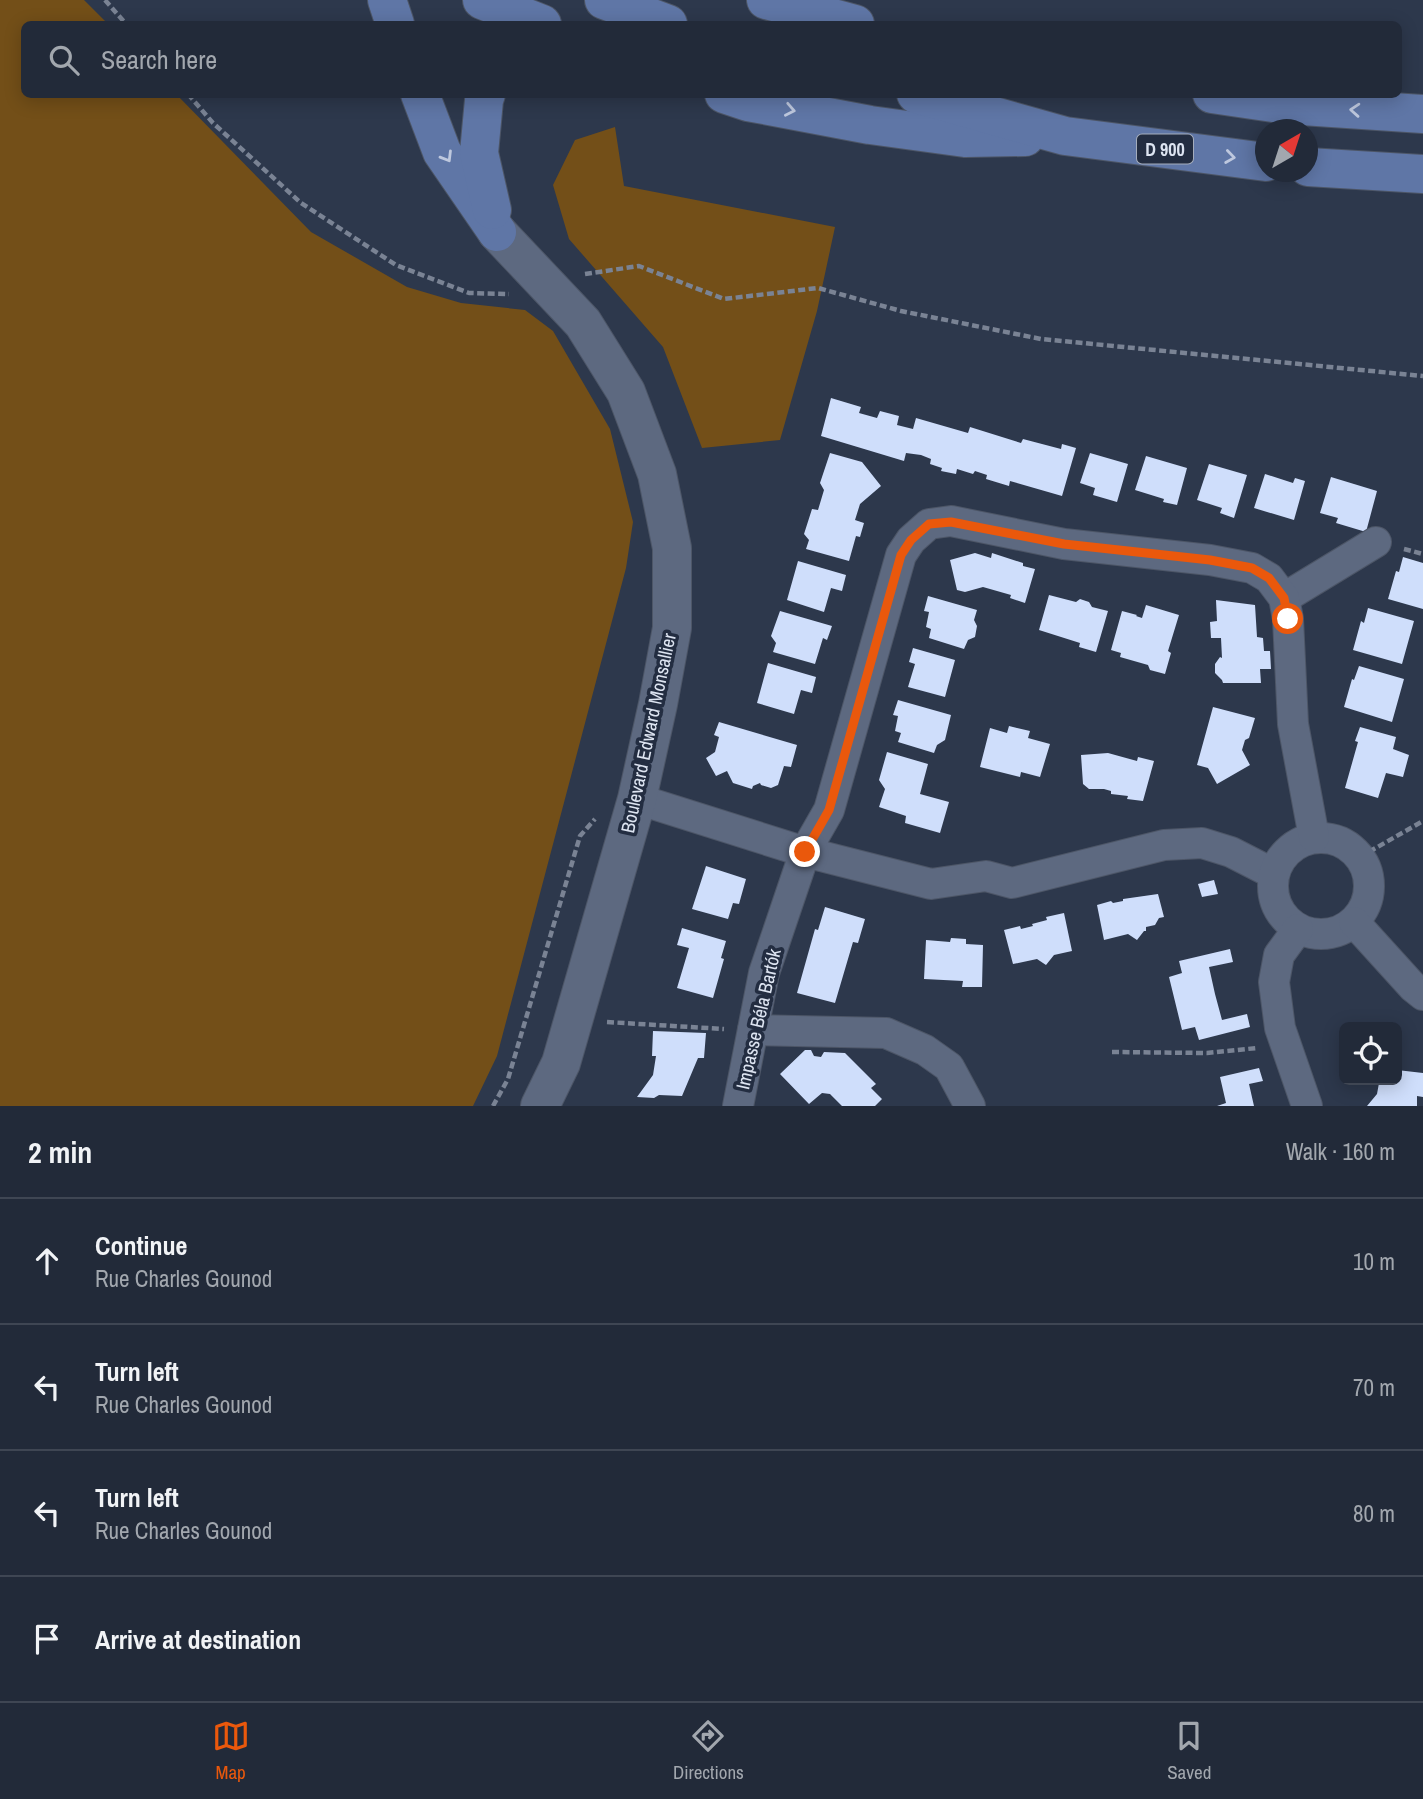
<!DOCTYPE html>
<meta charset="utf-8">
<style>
:root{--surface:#222a39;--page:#2a3241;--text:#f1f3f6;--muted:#a2a7ae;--line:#3f4653;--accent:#ea580c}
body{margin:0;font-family:"Archivo Narrow",sans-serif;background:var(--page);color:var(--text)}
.controls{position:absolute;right:21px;bottom:21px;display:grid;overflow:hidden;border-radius:10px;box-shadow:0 4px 18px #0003}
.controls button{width:63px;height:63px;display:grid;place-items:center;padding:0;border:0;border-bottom:2px solid var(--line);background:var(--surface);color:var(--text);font:35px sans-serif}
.compass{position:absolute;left:1255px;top:119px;width:63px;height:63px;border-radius:50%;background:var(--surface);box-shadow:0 4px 18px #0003;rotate:39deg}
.stop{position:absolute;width:21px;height:21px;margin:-16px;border:5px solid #ea580c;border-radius:50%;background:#fff}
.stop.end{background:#ea580c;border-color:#fff;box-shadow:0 2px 7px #0008}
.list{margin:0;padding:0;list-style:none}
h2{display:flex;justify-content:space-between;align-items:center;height:91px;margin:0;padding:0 28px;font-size:30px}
h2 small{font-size:23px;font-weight:400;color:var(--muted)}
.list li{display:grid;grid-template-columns:46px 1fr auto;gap:21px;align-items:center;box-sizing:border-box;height:126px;padding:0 28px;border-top:2px solid var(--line)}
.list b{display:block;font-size:26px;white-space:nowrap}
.list p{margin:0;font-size:23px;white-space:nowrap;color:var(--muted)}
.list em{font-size:23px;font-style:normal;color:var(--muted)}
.icon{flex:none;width:38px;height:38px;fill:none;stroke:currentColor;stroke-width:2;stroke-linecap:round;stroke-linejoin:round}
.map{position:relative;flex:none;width:1423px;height:1106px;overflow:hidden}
.search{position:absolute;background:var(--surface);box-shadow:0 4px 18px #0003;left:21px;right:21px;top:21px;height:77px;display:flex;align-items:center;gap:18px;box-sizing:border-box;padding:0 24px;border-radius:10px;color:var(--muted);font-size:26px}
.sheet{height:595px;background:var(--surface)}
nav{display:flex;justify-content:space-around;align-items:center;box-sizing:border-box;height:98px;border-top:2px solid var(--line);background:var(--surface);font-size:19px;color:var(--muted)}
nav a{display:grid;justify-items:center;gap:4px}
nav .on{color:var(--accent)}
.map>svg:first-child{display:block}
.green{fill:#734f18}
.building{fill:#cfdefb}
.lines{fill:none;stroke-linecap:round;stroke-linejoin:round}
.minor-casing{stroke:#4d5667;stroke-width:32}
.tertiary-casing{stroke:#4d5667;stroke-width:40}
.primary-casing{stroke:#4d5667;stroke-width:40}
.path{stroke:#7a8394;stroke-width:4.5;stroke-dasharray:7 3.5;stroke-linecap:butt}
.minor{stroke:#5d6980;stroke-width:30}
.tertiary{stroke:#5d6980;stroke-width:38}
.primary{stroke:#5f76a6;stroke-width:38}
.oneway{stroke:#bec8de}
.route{stroke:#ea580c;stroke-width:9}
.labels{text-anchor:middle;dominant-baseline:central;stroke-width:7;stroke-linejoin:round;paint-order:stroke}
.shield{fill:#232d41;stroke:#a5adbc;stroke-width:2}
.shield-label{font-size:18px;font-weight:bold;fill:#dde4f1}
.street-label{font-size:19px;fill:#dde4f1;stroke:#232d41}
</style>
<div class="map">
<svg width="1423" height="1106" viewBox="0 0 1423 1106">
<rect width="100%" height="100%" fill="#2d384c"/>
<g class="green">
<path d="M 0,0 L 84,0 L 108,24 L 24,24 L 24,94 L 177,95 L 311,232 L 407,287 L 461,303 L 525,310 L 553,331 L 610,429 L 633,522 L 626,568 L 497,1056 L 473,1106 L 0,1106 Z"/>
<path d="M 615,127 L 624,186 L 835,227 L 817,311 L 780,440 L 702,448 L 663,347 L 569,239 L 553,185 L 575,140 Z"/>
</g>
<g class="building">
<path d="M 831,398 L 861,407 L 859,413 L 877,418 L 880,411 L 899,416 L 897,425 L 913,429 L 916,418 L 968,433 L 970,427 L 1021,443 L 1023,439 L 1061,449 L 1062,444 L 1076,448 L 1062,496 L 1010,481 L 1009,486 L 986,479 L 987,475 L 975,471 L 973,474 L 957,469 L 956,474 L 941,471 L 942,468 L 930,464 L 931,459 L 921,455 L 906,453 L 904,461 L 821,436 Z"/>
<path d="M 830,453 L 862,462 L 881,486 L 860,504 L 855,520 L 864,523 L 860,537 L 856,536 L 849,561 L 806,549 L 809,540 L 804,534 L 812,509 L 818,510 L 824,490 L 820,483 Z"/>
<path d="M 1090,453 L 1128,464 L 1117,502 L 1093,495 L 1095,488 L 1080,483 Z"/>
<path d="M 1146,456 L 1187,468 L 1177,505 L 1163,502 L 1164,499 L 1135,490 Z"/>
<path d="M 1209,464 L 1247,475 L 1234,518 L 1220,513 L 1222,508 L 1197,500 Z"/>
<path d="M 1265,474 L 1293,483 L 1295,478 L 1305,481 L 1294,520 L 1254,508 Z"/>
<path d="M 1331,477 L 1377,491 L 1366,532 L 1336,523 L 1338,518 L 1320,513 Z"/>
<path d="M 975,553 L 991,558 L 992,553 L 1023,563 L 1023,566 L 1035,569 L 1025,603 L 1010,598 L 1011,595 L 983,587 L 965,592 L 957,590 L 950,560 Z"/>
<path d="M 1403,557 L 1423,563 L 1423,609 L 1388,599 L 1396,571 L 1399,572 Z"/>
<path d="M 798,561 L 846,575 L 842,591 L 831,588 L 824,612 L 787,600 Z"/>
<path d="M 1049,595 L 1076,602 L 1080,599 L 1089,602 L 1092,607 L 1108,611 L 1096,652 L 1079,647 L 1080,643 L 1039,630 Z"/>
<path d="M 928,596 L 977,610 L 974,620 L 977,626 L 975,637 L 968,640 L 964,649 L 929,638 L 931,629 L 926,627 L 929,612 L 924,611 Z"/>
<path d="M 1216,600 L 1255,605 L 1257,637 L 1263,638 L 1264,651 L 1270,651 L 1271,669 L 1260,669 L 1261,683 L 1223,683 L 1222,680 L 1215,673 L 1215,664 L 1220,657 L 1222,658 L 1221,638 L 1211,638 L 1210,622 L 1217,621 Z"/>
<path d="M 1146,605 L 1179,615 L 1168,651 L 1171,653 L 1165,674 L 1150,670 L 1148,665 L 1120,657 L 1121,653 L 1111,650 L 1122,611 L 1137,615 L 1136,616 L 1142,618 Z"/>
<path d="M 1368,608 L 1414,621 L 1402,664 L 1353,650 L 1361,621 L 1364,623 Z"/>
<path d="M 780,611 L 832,626 L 827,640 L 823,638 L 815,664 L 773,652 L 776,643 L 771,636 Z"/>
<path d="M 913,648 L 955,660 L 945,697 L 908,687 L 915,664 L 909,662 Z"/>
<path d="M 768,663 L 816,677 L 812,693 L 801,690 L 794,714 L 757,703 Z"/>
<path d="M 1359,666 L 1404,679 L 1392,722 L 1344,707 L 1352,679 L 1354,680 Z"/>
<path d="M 898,700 L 951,715 L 945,740 L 937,745 L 934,753 L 898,742 L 901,733 L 895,731 L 898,716 L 893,715 Z"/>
<path d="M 1213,707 L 1255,718 L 1249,738 L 1245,740 L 1242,750 L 1250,765 L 1217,784 L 1208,768 L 1197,765 Z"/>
<path d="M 719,722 L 797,745 L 791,767 L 784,766 L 778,785 L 771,788 L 761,785 L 760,783 L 753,786 L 752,789 L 733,783 L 727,771 L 716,776 L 706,758 L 715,752 L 719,737 L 714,735 Z"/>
<path d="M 1009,726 L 1030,731 L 1028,738 L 1050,744 L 1040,777 L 1021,772 L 1020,777 L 980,767 L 990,728 L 1007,733 Z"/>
<path d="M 1360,727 L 1396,737 L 1393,749 L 1409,755 L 1403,777 L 1386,773 L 1378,798 L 1345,788 L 1358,742 L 1355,741 Z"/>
<path d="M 887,752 L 928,764 L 920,794 L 949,802 L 940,833 L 905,823 L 906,816 L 879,807 L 885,789 L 879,780 Z"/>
<path d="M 1108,753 L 1137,761 L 1138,757 L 1154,761 L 1143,801 L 1127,799 L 1128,796 L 1111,794 L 1111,791 L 1104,789 L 1089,789 L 1083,784 L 1081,755 Z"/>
<path d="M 706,866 L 746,879 L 739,904 L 733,903 L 728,919 L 692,909 Z"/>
<path d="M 1214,880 L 1218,894 L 1202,897 L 1198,884 Z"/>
<path d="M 1158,894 L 1164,917 L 1159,918 L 1155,925 L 1146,927 L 1146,931 L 1144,931 L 1137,940 L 1128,934 L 1104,940 L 1097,905 L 1111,901 L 1113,903 L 1123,901 L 1123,899 Z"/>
<path d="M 825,907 L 865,919 L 858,943 L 853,942 L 835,1003 L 797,993 L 815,929 L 818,930 Z"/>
<path d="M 1064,913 L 1072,951 L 1054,955 L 1046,965 L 1037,959 L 1013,964 L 1004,930 L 1020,926 L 1021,929 L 1033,926 L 1032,924 L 1047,920 L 1046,917 Z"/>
<path d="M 682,928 L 726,941 L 721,958 L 724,959 L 713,998 L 677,988 L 689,948 L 677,945 Z"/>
<path d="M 951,938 L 966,939 L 966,944 L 983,945 L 982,987 L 962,987 L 963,981 L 924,979 L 926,940 L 950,942 Z"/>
<path d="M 1230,949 L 1233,962 L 1209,967 L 1215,994 L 1222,1020 L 1247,1014 L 1250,1027 L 1199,1040 L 1195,1027 L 1182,1030 L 1169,977 L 1182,973 L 1179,961 Z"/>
<path d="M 653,1031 L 706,1033 L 704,1058 L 698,1058 L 682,1096 L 659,1095 L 654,1098 L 637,1097 L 653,1075 L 656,1056 L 652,1056 Z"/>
<path d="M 805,1050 L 811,1050 L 814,1056 L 821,1057 L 824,1052 L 845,1053 L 876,1084 L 871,1088 L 882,1099 L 875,1106 L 842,1106 L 830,1094 L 822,1093 L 809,1104 L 780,1074 Z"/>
<path d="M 1259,1068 L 1263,1081 L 1249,1084 L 1254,1106 L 1217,1106 L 1226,1103 L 1220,1077 Z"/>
<path d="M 1397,1070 L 1423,1073 L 1423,1097 L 1417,1096 L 1417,1106 L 1367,1106 L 1377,1094 L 1379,1083 L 1383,1083 L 1384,1080 L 1397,1080 Z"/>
</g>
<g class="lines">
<defs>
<g id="minor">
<path d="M 1284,598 L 1376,542"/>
<path d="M 637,799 L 805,852 L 931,884 L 986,876 L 1012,883 L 1164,845 L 1202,843 L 1231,852 L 1274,874"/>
<circle cx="1321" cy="886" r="48"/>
<path d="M 1354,922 L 1413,987 L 1423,995"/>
<path d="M 1298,929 L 1279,955 L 1274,982 L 1280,1028 L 1307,1106"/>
<path d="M 753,1030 L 886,1033 L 925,1050 L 949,1067 L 970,1106"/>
<path d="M 738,1106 L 764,973 L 805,852 L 829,810 L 901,555 L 911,540 L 929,524 L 951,521 L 1064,544 L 1210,560 L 1252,568 L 1269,578 L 1284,598 L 1288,619 L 1293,724 L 1314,837"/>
</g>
<path id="tertiary" d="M 497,232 L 583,323 L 626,392 L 657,474 L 672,548 L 672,628 L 658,704 L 637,799 L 561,1063 L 540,1106"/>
<g id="primary">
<path d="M 387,0 L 395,24"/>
<path d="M 482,0 L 542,24"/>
<path d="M 604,0 L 668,24"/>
<path d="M 766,0 L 855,24"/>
<path d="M 420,94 L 442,152 L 497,232"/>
<path d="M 486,94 L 484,100 L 479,153 L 492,210"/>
<path d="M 724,94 L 748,102 L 870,125 L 965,138 L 1025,137"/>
<path d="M 916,94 L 1065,136 L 1266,162"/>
<path d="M 1212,94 L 1287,105 L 1423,114"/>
<path d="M 1308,167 L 1423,174"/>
</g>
</defs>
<use href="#minor" class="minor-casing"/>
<use href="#tertiary" class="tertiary-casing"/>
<use href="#primary" class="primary-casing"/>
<g class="path">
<path d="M 105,0 L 126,24"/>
<path d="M 188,94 L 213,123 L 301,203 L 396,265 L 469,293 L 509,294"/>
<path d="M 585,274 L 639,266 L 724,299 L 818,288 L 901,311 L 1041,339 L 1423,376"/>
<path d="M 1404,549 L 1423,554"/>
<path d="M 1360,857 L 1423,821"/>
<path d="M 607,1022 L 724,1029"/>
<path d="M 1112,1052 L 1207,1053 L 1257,1048"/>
<path d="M 493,1106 L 508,1079 L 580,836 L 595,819"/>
</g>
<use href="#minor" class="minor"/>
<use href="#tertiary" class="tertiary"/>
<use href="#primary" class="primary"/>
</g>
<defs><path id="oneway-chevron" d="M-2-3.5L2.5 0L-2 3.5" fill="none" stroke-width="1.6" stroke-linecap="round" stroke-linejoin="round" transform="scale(1.75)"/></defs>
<g class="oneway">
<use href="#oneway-chevron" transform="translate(790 110) rotate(11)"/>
<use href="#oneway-chevron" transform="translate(1355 110) rotate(-176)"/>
<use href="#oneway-chevron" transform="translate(447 157) rotate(59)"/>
<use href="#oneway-chevron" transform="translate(1230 157) rotate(8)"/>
</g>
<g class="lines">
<path class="route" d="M 805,852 L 829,810 L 901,555 L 911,540 L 929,524 L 951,522 L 1064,544 L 1210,560 L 1252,568 L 1269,578 L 1284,598 L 1288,619"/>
</g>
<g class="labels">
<rect class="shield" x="1137" y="134.5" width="56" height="29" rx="5"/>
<g class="shield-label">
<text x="1165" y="149">D 900</text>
</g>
<g class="street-label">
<text transform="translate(648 733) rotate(-78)">Boulevard Edward Monsallier</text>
<text transform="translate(758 1019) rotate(-77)">Impasse Béla Bartók</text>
</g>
</g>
</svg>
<div class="controls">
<button><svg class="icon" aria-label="locate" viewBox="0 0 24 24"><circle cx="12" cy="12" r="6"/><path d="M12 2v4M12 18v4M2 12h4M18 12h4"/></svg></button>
</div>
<svg class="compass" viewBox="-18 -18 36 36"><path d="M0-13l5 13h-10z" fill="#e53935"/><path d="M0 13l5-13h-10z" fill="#a2a7ae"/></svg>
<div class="stop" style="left:1288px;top:619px"></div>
<div class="stop end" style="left:805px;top:852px"></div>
<div class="search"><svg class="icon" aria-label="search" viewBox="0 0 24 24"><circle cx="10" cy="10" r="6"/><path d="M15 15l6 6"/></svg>Search here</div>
</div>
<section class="sheet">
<h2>2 min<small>Walk · 160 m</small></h2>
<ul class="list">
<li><svg class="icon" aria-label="ahead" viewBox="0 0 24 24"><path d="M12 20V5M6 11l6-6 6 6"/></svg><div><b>Continue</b><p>Rue Charles Gounod</p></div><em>10 m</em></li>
<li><svg class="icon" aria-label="left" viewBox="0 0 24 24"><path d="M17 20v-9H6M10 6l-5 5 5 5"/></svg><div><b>Turn left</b><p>Rue Charles Gounod</p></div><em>70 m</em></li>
<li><svg class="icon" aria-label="left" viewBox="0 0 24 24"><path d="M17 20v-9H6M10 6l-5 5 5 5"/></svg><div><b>Turn left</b><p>Rue Charles Gounod</p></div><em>80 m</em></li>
<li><svg class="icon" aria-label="arrive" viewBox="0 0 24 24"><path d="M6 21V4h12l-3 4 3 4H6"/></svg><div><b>Arrive at destination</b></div></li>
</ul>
</section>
<nav>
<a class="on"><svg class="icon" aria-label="map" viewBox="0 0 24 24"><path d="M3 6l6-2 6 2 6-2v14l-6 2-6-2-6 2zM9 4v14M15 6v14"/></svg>Map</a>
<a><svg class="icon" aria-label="directions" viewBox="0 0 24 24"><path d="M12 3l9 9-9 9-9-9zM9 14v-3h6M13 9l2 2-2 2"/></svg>Directions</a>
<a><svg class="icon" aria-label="saved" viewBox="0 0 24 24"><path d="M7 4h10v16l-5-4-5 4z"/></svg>Saved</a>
</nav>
